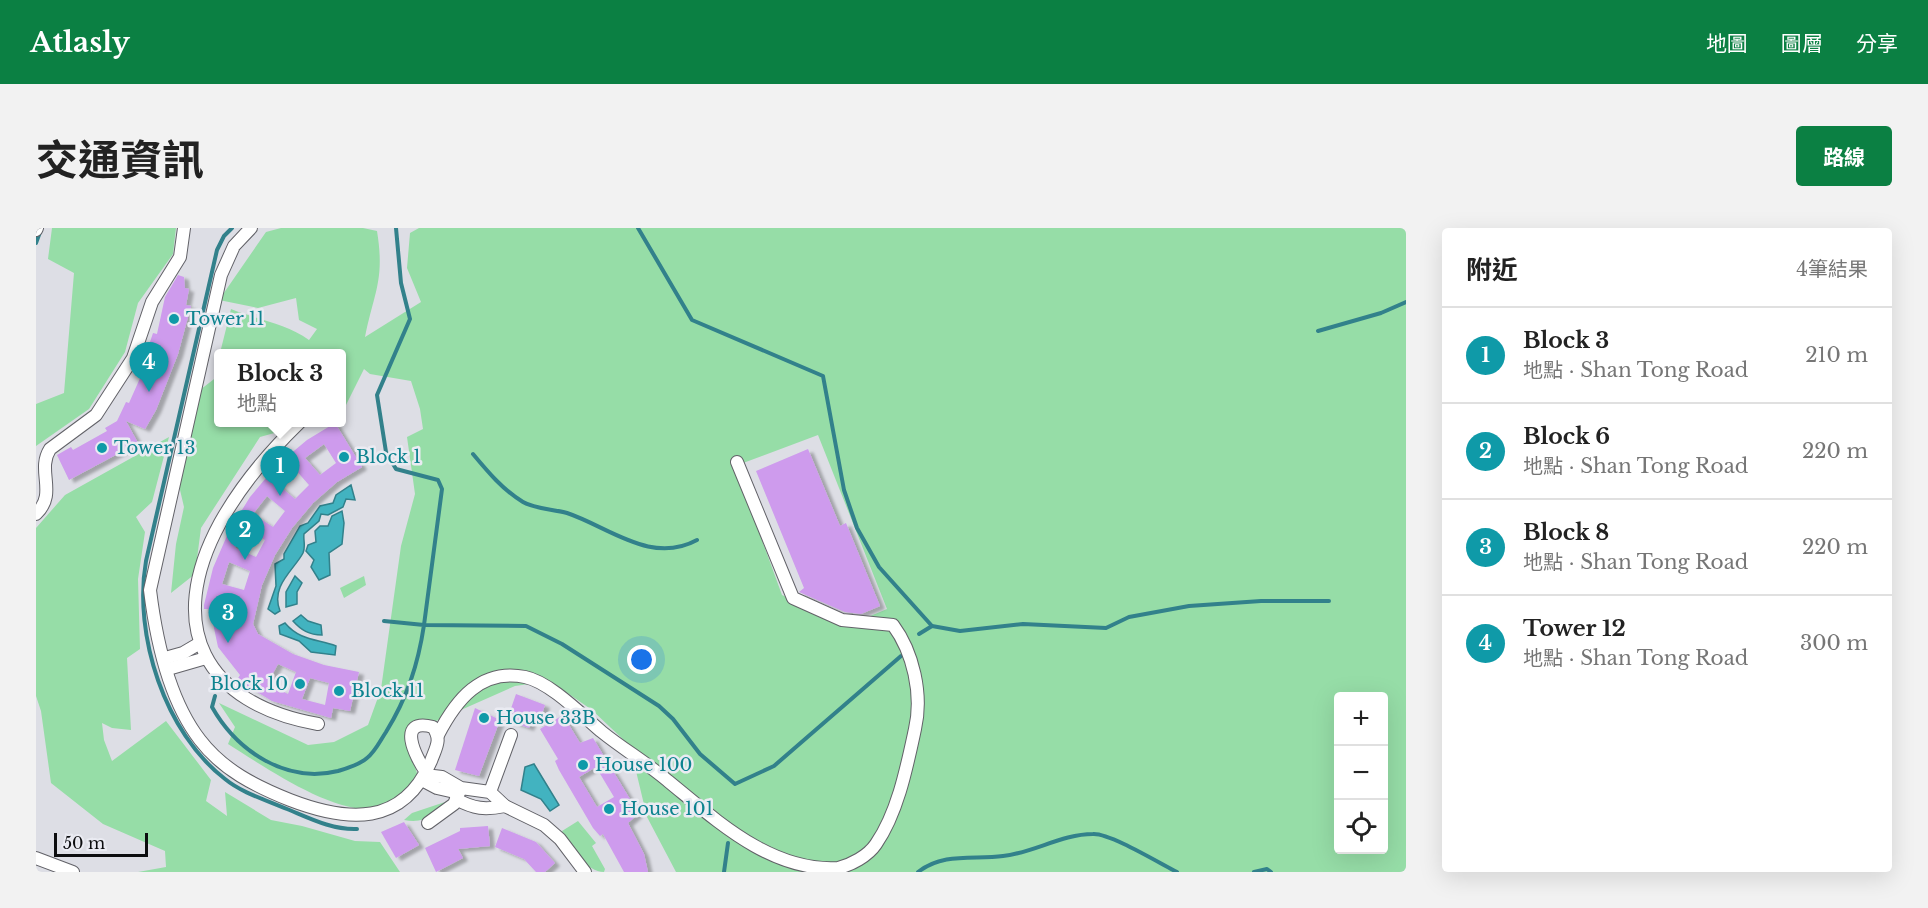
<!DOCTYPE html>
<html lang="zh-TW">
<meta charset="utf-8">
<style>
:root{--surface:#fff;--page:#f2f2f2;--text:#222;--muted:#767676;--line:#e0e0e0;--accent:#0b8043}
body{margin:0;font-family:"Libre Baskerville","Noto Sans TC",serif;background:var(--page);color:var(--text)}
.controls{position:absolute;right:18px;bottom:18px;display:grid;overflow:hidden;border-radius:6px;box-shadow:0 6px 24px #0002}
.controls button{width:54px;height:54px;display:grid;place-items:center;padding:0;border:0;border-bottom:2px solid var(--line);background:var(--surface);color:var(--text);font:30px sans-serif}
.scale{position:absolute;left:18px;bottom:15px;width:94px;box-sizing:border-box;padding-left:6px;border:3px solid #0c0d0f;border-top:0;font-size:16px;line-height:21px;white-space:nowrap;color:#0c0d0f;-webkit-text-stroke:4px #eaebf2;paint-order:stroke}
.you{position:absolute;left:606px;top:432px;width:21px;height:21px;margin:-15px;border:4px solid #fff;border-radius:50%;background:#1a73e8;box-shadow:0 0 0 9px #1a73e833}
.badge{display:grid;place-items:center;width:39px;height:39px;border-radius:50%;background:var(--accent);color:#fff;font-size:20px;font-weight:700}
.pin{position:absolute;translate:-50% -50px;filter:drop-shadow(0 2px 3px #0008)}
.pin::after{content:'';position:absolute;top:32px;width:21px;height:18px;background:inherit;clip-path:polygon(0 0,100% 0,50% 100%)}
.popup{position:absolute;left:178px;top:121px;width:132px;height:78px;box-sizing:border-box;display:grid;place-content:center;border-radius:6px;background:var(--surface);filter:drop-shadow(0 2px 4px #0005);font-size:20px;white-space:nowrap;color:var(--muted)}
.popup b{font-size:22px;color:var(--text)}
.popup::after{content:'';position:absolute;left:50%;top:100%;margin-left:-12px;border:12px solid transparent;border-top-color:var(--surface)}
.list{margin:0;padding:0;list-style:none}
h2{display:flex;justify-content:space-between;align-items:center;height:78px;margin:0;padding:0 24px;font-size:26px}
h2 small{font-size:20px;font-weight:400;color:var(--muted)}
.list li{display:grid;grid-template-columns:39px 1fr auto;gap:18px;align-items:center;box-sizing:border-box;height:96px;padding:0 24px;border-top:2px solid var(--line)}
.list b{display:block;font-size:22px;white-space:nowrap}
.list p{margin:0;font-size:20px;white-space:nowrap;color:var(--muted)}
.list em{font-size:20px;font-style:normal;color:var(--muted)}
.icon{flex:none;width:33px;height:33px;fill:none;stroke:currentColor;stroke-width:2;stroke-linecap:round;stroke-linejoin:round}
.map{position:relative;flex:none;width:1370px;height:644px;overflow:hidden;border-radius:6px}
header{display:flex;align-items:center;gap:36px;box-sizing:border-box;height:84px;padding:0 30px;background:var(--accent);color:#fff}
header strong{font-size:28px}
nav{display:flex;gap:33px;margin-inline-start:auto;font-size:21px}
.intro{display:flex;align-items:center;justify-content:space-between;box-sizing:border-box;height:144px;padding:0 36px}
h1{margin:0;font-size:42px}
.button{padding:15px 27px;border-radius:6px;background:var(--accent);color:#fff;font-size:21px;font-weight:700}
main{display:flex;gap:36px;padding:0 36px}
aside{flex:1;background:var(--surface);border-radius:6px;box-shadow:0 6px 24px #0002}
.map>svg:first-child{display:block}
.green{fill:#96dda7;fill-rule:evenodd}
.water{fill:#42b3c0;stroke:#32818b;stroke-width:1.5}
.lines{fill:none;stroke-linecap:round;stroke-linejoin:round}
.stream{stroke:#32818b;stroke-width:4}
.building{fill:#ce9bed;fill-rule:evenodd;filter:url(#shadow)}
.minor-casing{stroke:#626268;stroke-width:14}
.minor{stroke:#fff;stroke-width:12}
.culture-dot{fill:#0f9aa8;stroke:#eaebf2;stroke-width:2}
.labels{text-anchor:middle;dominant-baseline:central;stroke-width:5;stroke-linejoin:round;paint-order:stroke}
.culture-label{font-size:18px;fill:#0d838f;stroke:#eaebf2;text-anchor:start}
</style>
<header>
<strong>Atlasly</strong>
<nav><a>地圖</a><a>圖層</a><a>分享</a></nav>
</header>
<div class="intro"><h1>交通資訊</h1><a class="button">路線</a></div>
<main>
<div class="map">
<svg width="1370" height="644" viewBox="0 0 1370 644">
<defs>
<filter id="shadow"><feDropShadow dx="5" dy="3" stdDeviation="1.5" flood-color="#0004"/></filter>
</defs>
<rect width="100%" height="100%" fill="#dddee5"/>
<g class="green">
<path d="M 16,0 L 140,0 L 137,26 L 102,75 L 89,124 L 53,181 L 0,218 L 0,176 L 28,165 L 38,45 L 12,31 Z"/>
<path d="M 245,0 L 327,0 L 341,3 C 349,52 338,64 329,109 L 385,74 L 371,40 L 374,5 L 383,0 L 1370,0 L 1370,644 L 640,644 L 611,589 L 594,518 L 556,482 L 514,453 L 479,458 L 400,493 L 381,494 L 373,521 L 382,548 C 372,562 354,580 334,581 C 292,583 227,538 192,516 L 199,499 L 183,475 L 272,517 L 298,514 L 332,497 L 345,461 L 365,318 L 379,266 L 371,209 L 387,201 L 384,181 L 375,153 L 334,146 L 328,141 L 309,179 L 306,181 L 306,125 L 184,125 L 195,81 C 222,92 250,95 273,112 L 281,101 L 263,92 L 260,70 L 222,80 L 183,72 L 230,4 ZM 782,207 L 851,381 L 820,394 L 766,376 L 746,367 L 699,238 ZM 1302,469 L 1348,469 L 1348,622 L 1302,622 Z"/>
<path d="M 182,148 L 182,194 L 242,195 L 242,204 L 224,209 L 165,300 L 159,346 L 135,365 L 140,316 L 148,279 L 137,232 L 151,172 Z"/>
<path d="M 133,209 L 116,274 L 100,289 L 109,304 L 102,351 L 104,421 L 91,430 L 95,502 L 76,500 L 66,495 L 68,512 L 76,533 L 130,493 L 175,552 L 170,573 L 191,588 L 189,564 L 235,592 L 266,598 L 319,613 L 344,614 L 364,644 L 102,644 L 130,639 L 129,623 L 67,596 L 15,555 L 5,483 L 0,468 L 0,300 L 29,267 Z"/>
<path d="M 328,348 L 330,357 L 308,370 L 304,360 Z"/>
<path d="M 415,572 C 399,586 390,596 368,592 L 376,585 Z"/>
<path d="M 542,593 L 560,615 L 556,618 L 569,641 L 568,644 C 552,644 531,620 526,603 Z"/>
</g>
<g class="water">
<path d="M 315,257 L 319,272 L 310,271 L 307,279 L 292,287 L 285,286 L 283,293 L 268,306 C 267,312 270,318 267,325 C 258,342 234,358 244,383 L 239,386 L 232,381 L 240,358 L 239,336 L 248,331 L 248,326 L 264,298 L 272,295 L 284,278 L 297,275 L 300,267 Z"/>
<path d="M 306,283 L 308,295 L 306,316 L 293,325 L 294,347 L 283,352 L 275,339 L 278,332 L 270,323 L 272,317 L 280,314 L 279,303 L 284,298 L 292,298 L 296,288 Z"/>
<path d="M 259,348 L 266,355 L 261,364 L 261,376 L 250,379 L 250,364 Z"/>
<path d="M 265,387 L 272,393 L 285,397 L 286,407 C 273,407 265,402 257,393 Z"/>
<path d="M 249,395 C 264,413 282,411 300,418 L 299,427 L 275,424 L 263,413 L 244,406 L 243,398 Z"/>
<path d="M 498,536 L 523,577 L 514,583 L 505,571 L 485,562 L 489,539 Z"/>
</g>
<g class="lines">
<g class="stream">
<path d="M 196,0 L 188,8 L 181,22 L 110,333 C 97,407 129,505 189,551 C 206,565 230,572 251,581 C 273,590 296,602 321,601"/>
<path d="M 360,0 L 365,55 L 374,91 L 341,167 L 350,224 L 360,241 L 402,252 L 406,261 L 388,397 L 490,398 L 526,416 L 623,478 L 637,491 L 664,526 L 699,556 L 738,538 L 865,428"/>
<path d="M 602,0 L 656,92 L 787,148 L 808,262 L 821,300 L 843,339 L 896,398 L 924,403 L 987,396 L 1070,400 L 1093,389 L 1153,378 L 1225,373 L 1293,373"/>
<path d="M 0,15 L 4,4"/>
<path d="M 1282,103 L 1345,85 L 1370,74"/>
<path d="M 437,226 C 452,244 467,262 487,274 C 499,281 517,281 531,285 C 573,299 615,337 661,312"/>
<path d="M 883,406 L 896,398"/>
<path d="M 179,468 L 176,479 C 201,523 250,556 302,543 C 312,540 323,537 331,530 C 339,524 344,513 350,504 C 371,470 382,437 388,397 L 348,393"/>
<path d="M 688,644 L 692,615"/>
<path d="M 882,644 C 908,624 938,632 967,628 C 997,625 1026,606 1057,606 C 1074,605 1123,635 1141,644"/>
<path d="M 1218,644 L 1231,641 L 1235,644"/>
</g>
</g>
<g class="building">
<path d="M 142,47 L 148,49 L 149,60 L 153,61 L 150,77 L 155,78 L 142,126 L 120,182 L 109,201 L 90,193 L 102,215 L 33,252 L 21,227 L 35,219 L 37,222 L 71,203 L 69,200 L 81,193 L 90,174 L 93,175 L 109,139 L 106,138 L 117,105 L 121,106 L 129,69 Z"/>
<path d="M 299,195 L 326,239 L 301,254 L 277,275 L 256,300 L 239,327 L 226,357 L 217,396 L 222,406 L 257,426 L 288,437 L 323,444 L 314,483 L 297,480 L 295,490 L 236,473 L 201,452 L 204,447 L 182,419 L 174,381 L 168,381 L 168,377 L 177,340 L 193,303 L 214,269 L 240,238 L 271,212 ZM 288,216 L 300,235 L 284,247 L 269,230 ZM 258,240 L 273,257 L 259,271 L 241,256 ZM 231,268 L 249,283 L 237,299 L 217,286 ZM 210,300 L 229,312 L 220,329 L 199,320 ZM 193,334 L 214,343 L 208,362 L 186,356 ZM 242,436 L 260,444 L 252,466 L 231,456 ZM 274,450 L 293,455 L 289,477 L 266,471 Z"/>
<path d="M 772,221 L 804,298 L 810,295 L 844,378 L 825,386 L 809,384 L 763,364 L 768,360 L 720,243 Z"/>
<path d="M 480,466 L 509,477 L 502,497 L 497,489 L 493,500 L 471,492 Z"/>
<path d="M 439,480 L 464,492 L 443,548 L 419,542 Z"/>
<path d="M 527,487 L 544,515 L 557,510 L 597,576 L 602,586 L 592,595 L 608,626 L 612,644 L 588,644 L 567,606 L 564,608 L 557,600 L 523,542 L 519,533 L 522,531 L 504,501 ZM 560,539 L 578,569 L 561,579 L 543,549 Z"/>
<path d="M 368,594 L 383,617 L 360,630 L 345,604 Z"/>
<path d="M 452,598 L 454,618 L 422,621 L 427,630 L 400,644 L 389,620 L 424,603 L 424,600 Z"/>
<path d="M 466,600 L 500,614 L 519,635 L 509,644 L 500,644 L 488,631 L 459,619 Z"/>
</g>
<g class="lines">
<defs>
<g id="minor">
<path d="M 215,0 L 198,18 L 185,47 L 114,362 C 120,411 133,472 164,512 C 187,542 219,558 254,572 C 311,594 367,599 395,533 C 400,519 406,512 397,499 C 359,489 380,530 390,544"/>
<path d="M 0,2 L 1,0"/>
<path d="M 264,194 C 233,224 205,257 184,295 C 128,398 168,476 282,496"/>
<path d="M 0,286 C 22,265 0,243 14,221 L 60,187 L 97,130 L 116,74 L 144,29 L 148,0"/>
<path d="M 129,430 L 147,425 L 164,415"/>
<path d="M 132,441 L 170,430"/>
<path d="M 402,507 C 420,472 445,440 489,449 C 514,454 547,488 566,504 C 587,521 611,535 632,553 C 679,591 734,644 802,640 C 815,637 832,628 840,616 C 862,584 871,538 879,501 C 887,466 877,424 857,397 L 806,392 L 757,370 L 701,234"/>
<path d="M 389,547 L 406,549 L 425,560 L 454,564 L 469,578 L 508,597 L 524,611 L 549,644"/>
<path d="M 386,552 L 401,560 L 423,565"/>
<path d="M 454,564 L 475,507"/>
<path d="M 420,571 C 438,581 449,582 469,578"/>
<path d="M 392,595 L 418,576 L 423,564"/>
<path d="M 0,630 L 37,644"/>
</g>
</defs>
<use href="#minor" class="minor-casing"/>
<use href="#minor" class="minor"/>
</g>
<g class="culture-dot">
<circle cx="138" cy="91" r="6"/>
<circle cx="66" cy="220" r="6"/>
<circle cx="308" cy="229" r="6"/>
<circle cx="264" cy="456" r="6"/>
<circle cx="303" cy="463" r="6"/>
<circle cx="448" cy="490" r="6"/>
<circle cx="547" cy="537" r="6"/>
<circle cx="573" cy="581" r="6"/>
</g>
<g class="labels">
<g class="culture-label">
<text x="150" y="91">Tower 11</text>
<text x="78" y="220">Tower 13</text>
<text x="320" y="229">Block 1</text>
<text x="252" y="456" text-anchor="end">Block 10</text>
<text x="315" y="463">Block 11</text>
<text x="460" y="490">House 33B</text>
<text x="559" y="537">House 100</text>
<text x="585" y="581">House 101</text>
</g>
</g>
</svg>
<div class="controls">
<button>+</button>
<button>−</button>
<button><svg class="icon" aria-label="locate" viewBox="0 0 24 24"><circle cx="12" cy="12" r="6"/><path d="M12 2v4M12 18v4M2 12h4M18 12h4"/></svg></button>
</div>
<div class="scale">50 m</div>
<div class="you"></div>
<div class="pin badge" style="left:244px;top:268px;background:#0f9aa8">1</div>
<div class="popup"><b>Block 3</b>地點</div>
<div class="pin badge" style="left:209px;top:332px;background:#0f9aa8">2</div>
<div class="pin badge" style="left:192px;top:415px;background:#0f9aa8">3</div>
<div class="pin badge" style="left:113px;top:164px;background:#0f9aa8">4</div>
</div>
<aside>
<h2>附近<small>4筆結果</small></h2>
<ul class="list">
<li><span class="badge" style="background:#0f9aa8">1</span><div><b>Block 3</b><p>地點 · Shan Tong Road</p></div><em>210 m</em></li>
<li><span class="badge" style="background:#0f9aa8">2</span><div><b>Block 6</b><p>地點 · Shan Tong Road</p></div><em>220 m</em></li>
<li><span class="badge" style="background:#0f9aa8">3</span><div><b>Block 8</b><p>地點 · Shan Tong Road</p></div><em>220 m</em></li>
<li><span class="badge" style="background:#0f9aa8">4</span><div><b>Tower 12</b><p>地點 · Shan Tong Road</p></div><em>300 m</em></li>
</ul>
</aside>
</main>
